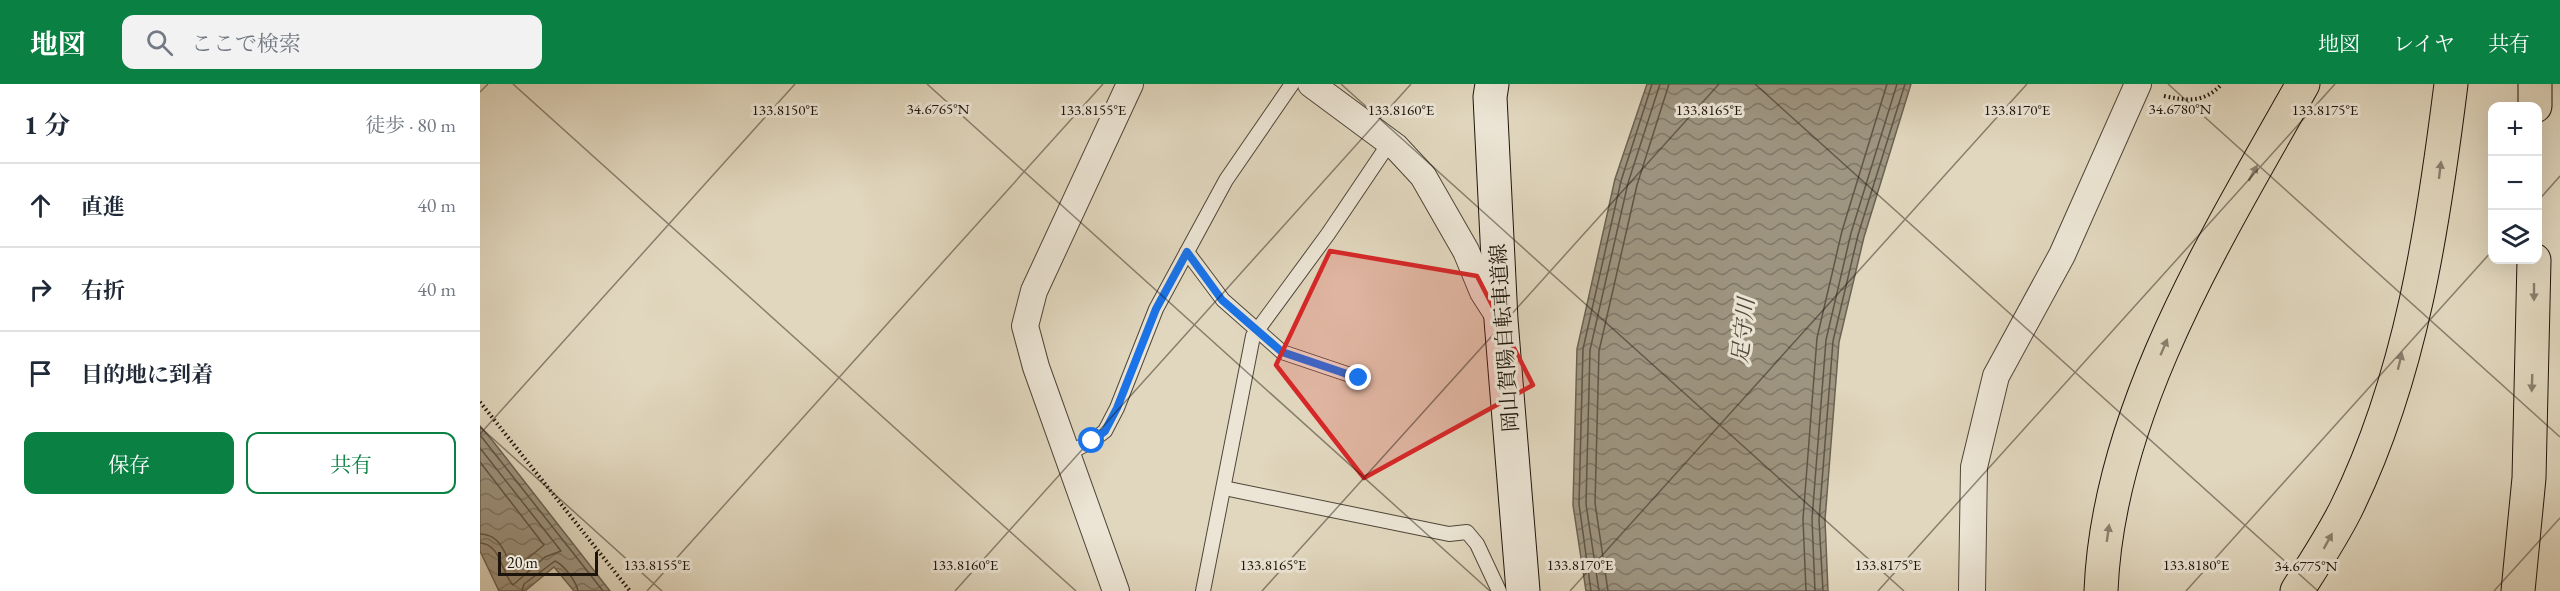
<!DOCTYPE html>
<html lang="ja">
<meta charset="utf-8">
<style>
:root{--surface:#fff;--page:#f2f2f3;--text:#1f2937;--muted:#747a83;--line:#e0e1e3;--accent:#0b8043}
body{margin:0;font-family:"EB Garamond","Noto Serif JP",serif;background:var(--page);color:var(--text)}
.controls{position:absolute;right:18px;top:18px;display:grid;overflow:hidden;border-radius:12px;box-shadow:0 6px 24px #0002}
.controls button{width:54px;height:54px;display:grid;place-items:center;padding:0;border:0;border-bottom:2px solid var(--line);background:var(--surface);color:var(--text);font:30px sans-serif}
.scale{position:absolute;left:18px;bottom:15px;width:100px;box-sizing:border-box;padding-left:6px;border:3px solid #1d150c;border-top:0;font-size:16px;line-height:21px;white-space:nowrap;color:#1d150c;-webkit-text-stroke:4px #ece5d5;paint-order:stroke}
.stop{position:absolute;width:18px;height:18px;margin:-14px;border:4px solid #1a73e8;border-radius:50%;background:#fff}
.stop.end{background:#1a73e8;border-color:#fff;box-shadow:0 2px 6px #0008}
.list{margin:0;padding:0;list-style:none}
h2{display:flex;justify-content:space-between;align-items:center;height:78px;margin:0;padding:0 24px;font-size:26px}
h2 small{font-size:20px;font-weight:400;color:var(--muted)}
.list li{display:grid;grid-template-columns:39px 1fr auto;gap:18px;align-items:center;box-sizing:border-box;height:84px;padding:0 24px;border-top:2px solid var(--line)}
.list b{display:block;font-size:22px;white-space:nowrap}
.list em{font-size:20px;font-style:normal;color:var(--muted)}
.actions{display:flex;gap:12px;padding:18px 24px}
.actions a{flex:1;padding:14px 0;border:2px solid var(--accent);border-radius:12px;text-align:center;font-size:21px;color:var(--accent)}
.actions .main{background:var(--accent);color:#fff}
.icon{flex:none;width:33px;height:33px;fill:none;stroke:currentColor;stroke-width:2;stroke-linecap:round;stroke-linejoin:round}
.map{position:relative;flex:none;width:2080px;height:507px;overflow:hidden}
header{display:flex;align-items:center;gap:36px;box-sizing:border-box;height:84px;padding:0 30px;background:var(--accent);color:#fff}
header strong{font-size:28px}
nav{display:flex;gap:33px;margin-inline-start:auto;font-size:21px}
.search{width:420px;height:54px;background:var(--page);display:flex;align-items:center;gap:15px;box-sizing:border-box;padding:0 21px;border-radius:12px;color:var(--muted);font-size:22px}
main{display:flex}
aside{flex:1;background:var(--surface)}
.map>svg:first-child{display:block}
.water{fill:url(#water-waves);stroke:#6a6252;stroke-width:1.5}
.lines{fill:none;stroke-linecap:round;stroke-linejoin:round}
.shore{stroke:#5e5546;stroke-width:1.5}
.lane-casing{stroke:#4e4638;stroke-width:16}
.street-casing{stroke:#4e4638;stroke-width:28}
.secondary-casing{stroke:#1d150c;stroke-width:35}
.highway-casing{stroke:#1d150c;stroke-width:35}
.path{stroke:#1d150c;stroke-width:4;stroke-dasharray:1.5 3;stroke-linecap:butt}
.lane{stroke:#ece5d5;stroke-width:14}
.street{stroke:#ece5d5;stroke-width:26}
.secondary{stroke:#ece5d5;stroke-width:33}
.highway{stroke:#e1d7be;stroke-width:33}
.oneway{fill:#89806e}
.route{stroke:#1a73e8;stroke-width:8}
.marked{fill:#d62828;fill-opacity:0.2;stroke:#d62828;stroke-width:4.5;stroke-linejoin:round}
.ticks{fill:none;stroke:#1d150c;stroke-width:1.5;stroke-opacity:0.45}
.labels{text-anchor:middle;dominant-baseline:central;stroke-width:6;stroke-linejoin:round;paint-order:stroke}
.street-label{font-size:21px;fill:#1d150c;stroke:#ece5d5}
.water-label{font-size:22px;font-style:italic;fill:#51483b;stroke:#ece5d5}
.ticks-label{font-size:15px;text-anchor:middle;fill:#1d150c;stroke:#ece5d5;stroke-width:6;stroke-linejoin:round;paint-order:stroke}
</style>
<header>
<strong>地図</strong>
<div class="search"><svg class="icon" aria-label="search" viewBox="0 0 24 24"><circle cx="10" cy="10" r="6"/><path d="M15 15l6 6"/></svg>ここで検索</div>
<nav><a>地図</a><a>レイヤ</a><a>共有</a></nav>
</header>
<main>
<aside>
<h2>1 分<small>徒歩 · 80 m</small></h2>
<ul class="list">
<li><svg class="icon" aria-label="ahead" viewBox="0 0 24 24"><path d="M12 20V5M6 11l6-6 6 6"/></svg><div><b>直進</b></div><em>40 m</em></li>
<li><svg class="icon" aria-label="right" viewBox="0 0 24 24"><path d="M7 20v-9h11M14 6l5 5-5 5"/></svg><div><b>右折</b></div><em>40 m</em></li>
<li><svg class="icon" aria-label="arrive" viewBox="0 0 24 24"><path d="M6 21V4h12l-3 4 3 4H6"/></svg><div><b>目的地に到着</b></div></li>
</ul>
<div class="actions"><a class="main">保存</a><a>共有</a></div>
</aside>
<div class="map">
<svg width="2080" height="507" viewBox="0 0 2080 507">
<defs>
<pattern id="water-waves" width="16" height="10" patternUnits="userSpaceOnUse" patternTransform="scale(1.5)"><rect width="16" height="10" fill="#9e9581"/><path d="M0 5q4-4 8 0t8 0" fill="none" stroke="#807868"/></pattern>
</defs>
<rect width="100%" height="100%" fill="#e1d7be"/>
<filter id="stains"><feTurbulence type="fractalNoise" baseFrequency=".00333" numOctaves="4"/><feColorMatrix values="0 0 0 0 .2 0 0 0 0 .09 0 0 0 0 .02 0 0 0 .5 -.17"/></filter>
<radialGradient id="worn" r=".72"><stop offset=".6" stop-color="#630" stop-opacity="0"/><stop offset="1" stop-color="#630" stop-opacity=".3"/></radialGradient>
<g class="water">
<path d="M 1167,0 L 1431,0 L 1384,153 L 1359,258 L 1345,436 L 1348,507 L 1106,507 L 1093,421 L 1097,265 L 1135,95 Z"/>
<path d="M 0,342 L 12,356 L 130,507 L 94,507 L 74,483 L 45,507 L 19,507 L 0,467 Z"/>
</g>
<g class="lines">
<g class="shore">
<path d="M 0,351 L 123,507"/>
<path d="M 0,364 L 81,467 L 65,473 L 33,501 C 21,489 21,460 0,459"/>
<path d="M 0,378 L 64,461 L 35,485 C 23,471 23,451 0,450"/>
<path d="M 42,507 L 44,500 L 75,477 C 84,481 96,497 98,507"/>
<path d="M 1111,507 L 1099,420 L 1103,265 L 1141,97 L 1172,0"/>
<path d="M 1119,507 L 1106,420 L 1110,266 L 1148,99 L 1180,0"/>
<path d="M 1128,507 L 1115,419 L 1119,267 L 1157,101 L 1189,0"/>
<path d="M 1326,507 L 1323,435 L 1337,254 L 1362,147 L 1407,0"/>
<path d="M 1335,507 L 1332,435 L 1346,256 L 1371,149 L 1417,0"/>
<path d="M 1343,507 L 1339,436 L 1353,257 L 1378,151 L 1425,0"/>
</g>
<defs>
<g id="lane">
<path d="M 707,168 L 743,216 L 802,268 L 879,294"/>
<path d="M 587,370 L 612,357 L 625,347 L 637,324 L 676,225 L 746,96 L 812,0"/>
<path d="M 744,404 L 969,450 L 987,448 L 997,460 L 1019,507"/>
<path d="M 723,507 L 773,252 L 848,150 L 910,58"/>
</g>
<g id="street">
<path d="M 831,0 L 916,63 L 943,92 L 986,167 L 1003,208 L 1021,236"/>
<path d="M 636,507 L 556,283 L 545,242 L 554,207 L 650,0"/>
<path d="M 1492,507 L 1494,383 L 1516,292 L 1582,171 L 1658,0"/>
</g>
<path id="secondary" d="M 1012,0 L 1010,13 L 1021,236 L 1043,507"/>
<g id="highway">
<path d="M 2055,22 L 2055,0"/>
<path d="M 1621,507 C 1628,327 1737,153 1823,0"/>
<path d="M 1817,507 C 1834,480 1852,453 1866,425 C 1931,293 1953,144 1971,0"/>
<path d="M 2038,507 L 2049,394 L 2054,176"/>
</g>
</defs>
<use href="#lane" class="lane-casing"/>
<use href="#street" class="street-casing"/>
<use href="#secondary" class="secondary-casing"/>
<use href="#highway" class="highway-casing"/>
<g class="path">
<path d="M 1684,12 C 1708,17 1724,19 1742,0"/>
<path d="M 0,318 L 150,507"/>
</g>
<use href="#lane" class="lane"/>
<use href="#street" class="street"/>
<use href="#secondary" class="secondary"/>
<use href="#highway" class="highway"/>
</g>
<defs><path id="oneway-solid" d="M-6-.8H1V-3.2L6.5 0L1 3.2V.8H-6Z" transform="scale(1.5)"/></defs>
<g class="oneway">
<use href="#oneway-solid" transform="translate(1960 86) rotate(-83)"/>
<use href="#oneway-solid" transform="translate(1773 89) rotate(-61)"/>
<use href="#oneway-solid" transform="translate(2054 208) rotate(90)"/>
<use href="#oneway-solid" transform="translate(1684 263) rotate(-67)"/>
<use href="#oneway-solid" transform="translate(1920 277) rotate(-76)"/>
<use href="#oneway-solid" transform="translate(2052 299) rotate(92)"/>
<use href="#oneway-solid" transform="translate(1628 449) rotate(-82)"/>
<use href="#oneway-solid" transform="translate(1848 457) rotate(-61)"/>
</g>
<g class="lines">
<path class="route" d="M 612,357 L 625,347 L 637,324 L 676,225 L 707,168 L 742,216 L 802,268 L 879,294"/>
</g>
<path class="marked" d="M 850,167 L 997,192 L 1053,301 L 884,394 L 796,281 Z"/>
<path class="ticks" d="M 33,0 L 596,507M 447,0 L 1010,507M 861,0 L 1424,507M 1275,0 L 1838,507M 1688,0 L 2080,353M 0,8 L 8,0M 2058,117 L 2080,92M 0,343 L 182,507M 0,350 L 315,0M 167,507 L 623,0M 475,507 L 931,0M 782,507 L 1239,0M 1090,507 L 1547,0M 1398,507 L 1855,0M 1706,507 L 2012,167M 2014,507 L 2080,434"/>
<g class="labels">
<g class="street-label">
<text transform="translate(1024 254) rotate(-94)">岡山賀陽自転車道線</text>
</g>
<g class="water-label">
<text transform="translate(1263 247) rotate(-84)">足守川</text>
</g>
</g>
<g class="ticks-label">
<text x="458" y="30">34.6765°N</text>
<text x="1700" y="30">34.6780°N</text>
<text x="305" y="31">133.8150°E</text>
<text x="613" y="31">133.8155°E</text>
<text x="921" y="31">133.8160°E</text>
<text x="1229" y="31">133.8165°E</text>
<text x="1537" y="31">133.8170°E</text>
<text x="1845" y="31">133.8175°E</text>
<text x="177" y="486">133.8155°E</text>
<text x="485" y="486">133.8160°E</text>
<text x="793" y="486">133.8165°E</text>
<text x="1100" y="486">133.8170°E</text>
<text x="1408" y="486">133.8175°E</text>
<text x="1716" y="486">133.8180°E</text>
<text x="1826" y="487">34.6775°N</text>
</g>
<rect width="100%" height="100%" filter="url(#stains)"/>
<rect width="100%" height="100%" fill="url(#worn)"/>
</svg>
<div class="controls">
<button>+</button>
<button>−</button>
<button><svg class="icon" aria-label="layers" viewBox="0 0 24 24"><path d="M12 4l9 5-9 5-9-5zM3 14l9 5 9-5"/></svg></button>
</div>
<div class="scale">20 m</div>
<div class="stop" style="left:612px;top:357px"></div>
<div class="stop end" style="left:879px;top:294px"></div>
</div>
</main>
